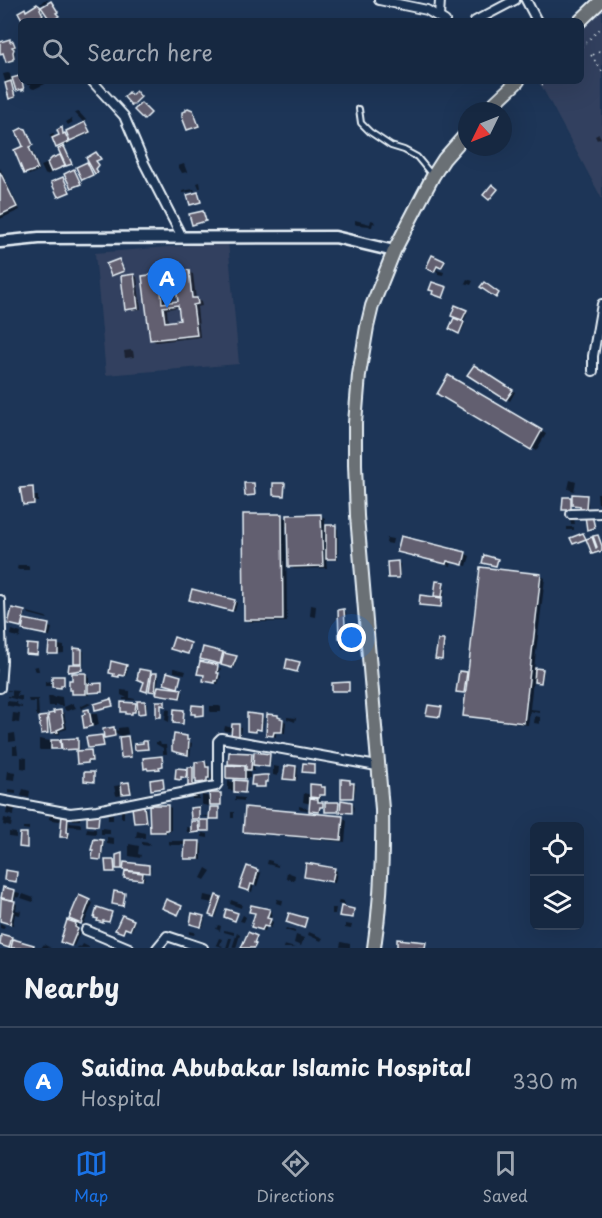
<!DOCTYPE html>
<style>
:root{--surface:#162841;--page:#1f3048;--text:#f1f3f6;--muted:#9ea6b1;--line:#35445a;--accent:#1a73e8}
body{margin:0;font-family:"Playpen Sans",sans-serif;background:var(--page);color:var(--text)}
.controls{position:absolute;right:18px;bottom:18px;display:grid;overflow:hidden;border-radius:9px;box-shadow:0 6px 24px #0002}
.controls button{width:54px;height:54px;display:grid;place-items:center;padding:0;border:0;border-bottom:2px solid var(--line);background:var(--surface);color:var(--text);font:30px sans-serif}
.compass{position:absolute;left:458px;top:102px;width:54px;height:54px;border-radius:50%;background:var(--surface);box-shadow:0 6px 24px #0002;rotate:227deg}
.you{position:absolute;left:352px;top:638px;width:21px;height:21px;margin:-15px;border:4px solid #fff;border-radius:50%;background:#1a73e8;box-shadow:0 0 0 9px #1a73e833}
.badge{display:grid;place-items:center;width:39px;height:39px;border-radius:50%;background:var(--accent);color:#fff;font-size:20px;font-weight:700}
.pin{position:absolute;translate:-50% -50px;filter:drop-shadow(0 2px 3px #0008)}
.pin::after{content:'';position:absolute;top:32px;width:21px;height:18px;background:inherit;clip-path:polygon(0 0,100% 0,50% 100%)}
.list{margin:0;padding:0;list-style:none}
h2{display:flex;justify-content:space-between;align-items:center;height:78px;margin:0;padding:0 24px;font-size:26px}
h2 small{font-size:20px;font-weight:400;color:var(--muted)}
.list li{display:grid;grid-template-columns:39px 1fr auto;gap:18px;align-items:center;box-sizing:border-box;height:108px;padding:0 24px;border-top:2px solid var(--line)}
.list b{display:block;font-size:22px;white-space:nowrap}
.list p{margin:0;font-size:20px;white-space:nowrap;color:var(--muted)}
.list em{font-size:20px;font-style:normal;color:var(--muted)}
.icon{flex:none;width:33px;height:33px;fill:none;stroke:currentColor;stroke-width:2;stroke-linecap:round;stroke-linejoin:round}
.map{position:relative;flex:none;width:602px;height:948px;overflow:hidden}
.search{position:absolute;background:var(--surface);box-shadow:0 6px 24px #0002;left:18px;right:18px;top:18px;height:66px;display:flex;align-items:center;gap:15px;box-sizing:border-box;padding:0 21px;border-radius:9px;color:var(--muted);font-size:22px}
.sheet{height:186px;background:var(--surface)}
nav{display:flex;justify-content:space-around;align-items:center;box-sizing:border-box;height:84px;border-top:2px solid var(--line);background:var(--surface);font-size:16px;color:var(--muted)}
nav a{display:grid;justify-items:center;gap:3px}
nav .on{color:var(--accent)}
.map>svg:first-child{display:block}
.built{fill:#32415e}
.shadow{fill:#0007;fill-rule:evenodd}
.building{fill:#625e6f;stroke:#e8f1f8;stroke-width:1.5;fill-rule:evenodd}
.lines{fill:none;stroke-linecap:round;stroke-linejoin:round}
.lane-casing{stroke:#e8f1f8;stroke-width:8}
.street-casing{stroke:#e8f1f8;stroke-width:12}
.secondary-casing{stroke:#e8f1f8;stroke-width:15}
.primary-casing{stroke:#e8f1f8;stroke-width:16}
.path{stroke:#e8f1f8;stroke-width:1.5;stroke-dasharray:1.5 4.5;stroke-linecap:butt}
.lane{stroke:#1d3557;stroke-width:4}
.street{stroke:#1d3557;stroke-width:8}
.secondary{stroke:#1d3557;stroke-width:10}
.primary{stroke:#6a7074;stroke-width:12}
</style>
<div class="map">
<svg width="602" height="948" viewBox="0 0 602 948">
<rect width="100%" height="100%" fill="#1d3557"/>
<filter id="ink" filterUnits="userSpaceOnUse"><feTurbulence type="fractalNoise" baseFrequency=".0167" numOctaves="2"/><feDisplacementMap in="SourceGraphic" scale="12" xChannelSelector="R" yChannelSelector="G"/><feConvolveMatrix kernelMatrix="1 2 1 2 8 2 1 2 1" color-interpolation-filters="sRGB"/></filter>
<g filter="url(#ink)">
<g class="built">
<path d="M 602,11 L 602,199 L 542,87 L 537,81 L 581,81 L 581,31 Z"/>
<path d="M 228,242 L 239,364 L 106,375 L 95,253 Z"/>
</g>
<g class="shadow">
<path d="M 44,0 L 49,0 L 41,5 L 40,4 Z"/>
<path d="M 40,7 L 43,9 L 42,11 L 45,17 L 42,19 L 43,21 L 24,21 L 20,13 L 25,10 L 27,12 Z"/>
<path d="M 9,41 L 14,43 L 16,47 L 12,50 L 15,51 L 14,60 L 9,62 L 7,61 L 4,53 L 1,53 L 0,44 Z"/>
<path d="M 8,73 L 10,74 L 11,79 L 19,77 L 21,81 L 23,81 L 24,87 L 16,89 L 13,88 L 16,98 L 11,99 L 10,98 L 3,74 Z"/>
<path d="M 26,81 L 44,81 L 45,84 L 34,89 L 31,88 L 30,85 L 27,85 Z"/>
<path d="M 188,110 L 195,113 L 200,127 L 189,130 L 188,129 Z"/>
<path d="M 79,112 L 86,120 L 83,122 L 75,113 Z"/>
<path d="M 71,119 L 73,122 L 68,125 L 66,122 Z"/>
<path d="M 85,124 L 91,133 L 73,141 L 67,137 L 70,143 L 62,147 L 65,149 L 72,164 L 69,166 L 63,163 L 65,167 L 46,175 L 45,174 L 41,166 L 46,164 L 48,165 L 53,160 L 60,157 L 65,160 L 60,149 L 58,147 L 53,137 L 51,138 L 49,135 L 53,133 L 55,138 L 61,136 L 62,129 L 64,135 L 71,138 Z"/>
<path d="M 24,130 L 40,170 L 29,175 L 26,173 Z"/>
<path d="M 599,134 L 601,138 L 597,140 L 595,136 Z"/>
<path d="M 184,164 L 187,172 L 182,173 L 178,166 Z"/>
<path d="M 0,168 L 20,210 L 0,219 Z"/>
<path d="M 74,171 L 82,184 L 74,188 L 72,187 Z"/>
<path d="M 200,182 L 201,188 L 199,188 L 197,183 Z"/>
<path d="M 194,189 L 195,191 L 183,193 L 182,191 Z"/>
<path d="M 355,220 L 370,224 L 371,220 L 374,221 L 375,224 L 373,223 L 372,227 L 369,227 L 370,226 L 357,225 L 355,224 Z"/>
<path d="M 433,257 L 445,263 L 443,268 L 439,266 L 437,270 L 444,272 L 443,275 L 438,274 L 438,272 L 429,267 Z"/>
<path d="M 119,261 L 125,272 L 114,276 L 112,275 Z"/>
<path d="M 187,272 L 192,306 L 194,306 L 190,273 L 193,274 L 196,299 L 201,302 L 202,306 L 197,307 L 200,337 L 156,342 L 152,340 L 144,277 L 188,272 L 189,272 ZM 178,290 L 180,302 L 166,304 L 164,291 ZM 180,307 L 182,321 L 168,323 L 167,309 Z"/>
<path d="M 134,276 L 137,277 L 141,309 L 129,310 L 126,309 Z"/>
<path d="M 467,279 L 473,281 L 471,285 L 465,283 Z"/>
<path d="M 456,307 L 468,312 L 463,323 L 465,324 L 461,333 L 451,329 L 456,317 Z"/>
<path d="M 131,350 L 133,351 L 134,357 L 125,358 L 124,351 Z"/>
<path d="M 474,367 L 515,392 L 510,401 L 469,375 Z"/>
<path d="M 449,377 L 546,434 L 536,451 L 439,393 Z"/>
<path d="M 570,480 L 576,482 L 574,491 L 568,489 Z"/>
<path d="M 32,489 L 34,490 L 34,496 L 38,496 L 38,502 L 35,502 L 35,505 L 26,505 L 24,504 Z"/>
<path d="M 597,493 L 602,493 L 602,504 L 598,503 Z"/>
<path d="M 587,496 L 588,497 L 588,509 L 583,509 L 581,506 L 572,505 L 572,510 L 565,510 L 564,498 L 574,498 Z"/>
<path d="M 281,515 L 288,520 L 321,516 L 325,518 L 325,527 L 335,527 L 338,529 L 338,560 L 330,560 L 326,558 L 327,568 L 294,569 L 290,566 L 288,526 L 286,526 L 287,622 L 250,622 L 246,619 Z"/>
<path d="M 570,518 L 574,518 L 575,524 L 571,524 Z"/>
<rect x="567" y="527" width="7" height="3"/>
<path d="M 598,536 L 602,544 L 602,551 L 595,554 L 593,553 L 592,539 L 597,542 Z"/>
<path d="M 402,537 L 466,554 L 470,556 L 467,566 L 452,562 L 451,566 L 403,553 Z"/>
<path d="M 387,538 L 393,539 L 392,544 L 386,543 Z"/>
<path d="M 398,563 L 400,564 L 400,578 L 389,578 Z"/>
<path d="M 18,565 L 28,565 L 29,566 L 29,570 L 19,570 L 17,569 Z"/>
<path d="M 541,576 L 545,578 L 534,669 L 544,671 L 542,683 L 533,680 L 530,709 L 539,710 L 539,713 L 530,711 L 528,725 L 469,717 L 465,715 L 467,693 L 460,692 L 467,674 L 469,675 Z"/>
<path d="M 437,583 L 445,585 L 444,597 L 437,596 Z"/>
<path d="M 194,601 L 234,601 L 237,603 L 235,611 Z"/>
<path d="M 311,605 L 316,606 L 315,617 L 310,616 Z"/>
<path d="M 344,611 L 346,612 L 347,638 L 342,638 L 341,637 Z"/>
<path d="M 24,612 L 26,613 L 24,620 L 52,628 L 50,636 L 26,630 L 24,627 L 12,624 Z"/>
<path d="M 28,612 L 46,617 L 48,619 L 29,614 Z"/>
<path d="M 12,630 L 21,633 L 20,638 L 11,635 Z"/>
<path d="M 343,640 L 344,649 L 342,649 L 341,641 Z"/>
<path d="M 439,641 L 445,643 L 443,659 L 439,659 Z"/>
<path d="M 58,645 L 64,646 L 64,653 L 52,654 Z"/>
<path d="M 204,649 L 237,659 L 234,668 L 203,659 Z"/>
<path d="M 75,650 L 84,651 L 83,670 L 71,671 L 75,666 Z"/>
<path d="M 201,663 L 221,668 L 219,675 L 221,676 L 218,684 L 207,681 L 205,675 L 201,674 Z"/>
<path d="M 38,666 L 39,671 L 36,671 L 33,667 Z"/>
<path d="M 126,666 L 128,667 L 126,676 L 121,675 L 120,677 L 117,676 Z"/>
<path d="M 174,668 L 186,671 L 185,674 L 174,672 Z"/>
<path d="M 150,672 L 159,676 L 157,687 L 181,691 L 183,692 L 182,698 L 153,692 L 149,690 L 149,691 L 144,691 Z"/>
<path d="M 86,674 L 89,676 L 89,686 L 101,685 L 103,686 L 104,692 L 92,693 L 89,691 L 89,695 L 76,695 L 74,693 L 74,691 L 70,689 Z"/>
<path d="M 50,681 L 51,686 L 45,686 L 45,682 Z"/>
<path d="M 7,690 L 18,691 L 17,696 L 22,696 L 22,701 L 7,697 L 7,696 L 12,696 L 12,691 L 7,691 Z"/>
<path d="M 121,690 L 130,691 L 130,698 L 135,699 L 135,700 L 123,700 L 123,698 L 127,698 L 121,695 Z"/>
<path d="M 48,696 L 52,696 L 56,698 L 56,696 L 62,697 L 63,706 L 59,706 L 55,704 L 55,706 L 49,706 Z"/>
<path d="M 28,699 L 38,699 L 39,716 L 36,716 L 36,702 L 29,702 Z"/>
<path d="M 7,701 L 16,702 L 18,705 L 22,706 L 22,708 L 9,706 L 7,705 Z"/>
<path d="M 73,703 L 76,708 L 67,711 L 65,710 L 64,707 Z"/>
<path d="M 88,703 L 91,704 L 83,708 L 84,711 L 89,710 L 91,714 L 97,714 L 99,725 L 87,728 L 85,727 L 87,715 L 86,711 L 84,712 L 80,705 L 82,706 Z"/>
<path d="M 145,703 L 147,704 L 147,714 L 133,712 L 133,714 L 129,714 L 127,712 L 123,711 L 135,704 L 139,706 Z"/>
<path d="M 210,706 L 219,706 L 221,707 L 221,712 L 211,712 L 210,711 Z"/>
<path d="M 166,709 L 170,710 L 169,722 L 165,720 Z"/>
<path d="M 61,711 L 64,713 L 67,729 L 60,731 L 60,734 L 55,734 L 49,731 L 49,733 L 42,733 L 46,718 L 50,720 Z"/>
<path d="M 13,713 L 20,714 L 19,723 L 12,722 Z"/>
<path d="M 249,715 L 264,718 L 262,730 L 258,729 L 257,732 L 250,731 Z"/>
<path d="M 269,716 L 278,716 L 286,722 L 285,733 L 276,733 L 276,737 L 268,735 Z"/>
<path d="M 535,716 L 540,717 L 540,724 L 534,723 Z"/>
<path d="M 287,717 L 296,718 L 295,722 L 287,719 Z"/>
<path d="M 225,726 L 233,728 L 239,726 L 241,727 L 240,737 L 234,736 L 233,732 L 224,731 Z"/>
<path d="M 126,727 L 127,728 L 128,734 L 124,735 L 130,738 L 132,757 L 124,758 L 123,757 L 125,738 L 116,733 L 116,737 L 106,737 L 114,729 L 118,731 L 118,728 Z"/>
<path d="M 15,733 L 16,741 L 9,742 L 9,734 Z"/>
<path d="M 102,736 L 104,737 L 105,746 L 91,748 L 89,748 Z"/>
<path d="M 187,737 L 189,739 L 189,742 L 192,743 L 190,756 L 174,751 Z"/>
<path d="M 39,739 L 50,741 L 60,741 L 63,743 L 77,739 L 79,740 L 80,752 L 92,752 L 93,761 L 89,761 L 90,763 L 79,763 L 77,750 L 54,749 L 50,747 L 50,750 L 40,750 L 39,749 Z"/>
<path d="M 156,742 L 160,742 L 161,745 L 166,745 L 167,754 L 163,754 L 163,748 L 156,744 Z"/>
<path d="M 13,746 L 17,746 L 18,754 L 13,754 Z"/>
<path d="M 251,755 L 255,757 L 271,757 L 270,767 L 254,764 L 254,771 L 250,771 L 250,778 L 229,778 L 237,767 L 230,763 Z"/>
<path d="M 21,757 L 27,758 L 27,769 L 21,768 Z"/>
<path d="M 205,763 L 208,764 L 208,768 L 211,770 L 212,779 L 209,779 L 209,783 L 201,783 L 198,782 Z"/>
<path d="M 273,766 L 279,767 L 278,776 L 273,775 Z"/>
<path d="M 296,767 L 298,768 L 297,780 L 285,779 L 286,768 Z"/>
<path d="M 192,769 L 196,771 L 194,771 L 195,787 L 190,786 L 190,778 L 182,777 L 182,780 L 178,779 L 187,770 L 189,772 Z"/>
<path d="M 8,771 L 16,772 L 15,780 L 7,779 Z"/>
<path d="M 228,781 L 247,784 L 246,792 L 228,790 Z"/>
<path d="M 350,781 L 352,784 L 356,785 L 354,798 L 344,798 Z"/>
<path d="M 129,784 L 131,784 L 132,793 L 117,796 L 116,795 L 114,786 Z"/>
<path d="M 321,786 L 326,790 L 326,795 L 321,795 L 320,803 L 327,806 L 338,803 L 342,806 L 352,804 L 354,805 L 353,813 L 343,812 L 340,810 L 340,812 L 328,812 L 326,807 L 321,807 L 321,812 L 312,812 L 308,809 L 308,810 L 299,809 L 299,806 L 310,809 L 311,804 L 303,802 L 304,793 L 311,795 Z"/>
<path d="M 8,789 L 16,790 L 16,794 L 8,793 Z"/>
<path d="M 23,789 L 30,791 L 29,798 L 21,796 Z"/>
<path d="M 202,795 L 211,797 L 220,795 L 222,795 L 222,805 L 213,805 L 209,803 L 209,806 L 203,805 L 202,804 Z"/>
<rect x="192" y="796" width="7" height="3"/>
<path d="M 235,797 L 244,798 L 244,801 L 235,800 Z"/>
<path d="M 8,804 L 15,806 L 14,816 L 6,814 Z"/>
<path d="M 168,806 L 171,808 L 171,831 L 167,831 L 167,833 L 154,833 L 151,831 Z"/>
<path d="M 144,807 L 146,808 L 147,822 L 137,823 L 135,822 Z"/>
<path d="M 198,809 L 200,810 L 200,816 L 208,816 L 211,817 L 219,809 L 220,810 L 220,819 L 200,816 L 200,819 L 194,819 L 192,818 Z"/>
<rect x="121" y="811" width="3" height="7"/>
<rect x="231" y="812" width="3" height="6"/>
<rect x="108" y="814" width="5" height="6"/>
<path d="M 50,815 L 63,819 L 68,818 L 69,818 L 69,822 L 79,823 L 81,824 L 81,827 L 69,826 L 68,833 L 70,834 L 70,837 L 63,837 L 63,820 L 61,819 L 60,821 L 51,820 L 49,819 Z"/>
<path d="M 72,816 L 80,816 L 80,820 L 73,820 Z"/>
<path d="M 342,817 L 347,820 L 345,842 L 249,833 L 245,831 Z"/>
<path d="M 4,818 L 12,820 L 11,827 L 3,825 Z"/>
<path d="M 209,821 L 210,822 L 210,831 L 203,831 L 200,829 L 200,832 L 194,833 L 190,830 L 190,832 L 187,832 L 186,827 L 192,828 L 198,822 L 202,824 Z"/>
<path d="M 23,827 L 29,827 L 29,830 L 23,829 Z"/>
<path d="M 87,828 L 96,829 L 96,834 L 86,833 Z"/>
<path d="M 101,828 L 110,829 L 110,834 L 101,834 Z"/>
<path d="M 137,831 L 145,833 L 145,838 L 136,837 Z"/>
<path d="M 9,832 L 16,833 L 16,838 L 9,837 Z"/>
<path d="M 202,833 L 208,834 L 208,838 L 202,837 Z"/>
<path d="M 107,837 L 114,838 L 114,845 L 107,844 Z"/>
<path d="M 102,841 L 104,842 L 102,860 L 95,859 Z"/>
<path d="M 169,841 L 182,841 L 186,843 L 199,843 L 202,844 L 202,860 L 188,859 L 185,858 L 186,845 L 171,845 L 169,844 Z"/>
<path d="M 142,842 L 150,843 L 149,846 L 142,845 Z"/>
<path d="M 129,844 L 139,846 L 138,854 L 141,855 L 140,858 L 129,856 Z"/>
<path d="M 122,855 L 123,856 L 123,863 L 151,867 L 150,873 L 145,872 L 144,880 L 127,878 L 125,877 L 126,870 L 125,869 L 119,869 L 115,867 L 116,872 L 107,872 L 113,861 L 117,863 Z"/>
<path d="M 268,860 L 272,861 L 272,863 L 278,865 L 278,867 L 267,864 Z"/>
<path d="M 206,868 L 211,871 L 205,880 L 201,878 Z"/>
<path d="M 248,868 L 261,873 L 257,886 L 254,885 L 252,892 L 244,889 Z"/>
<path d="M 334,869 L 337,871 L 335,883 L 308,877 Z"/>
<path d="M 287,872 L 295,875 L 294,881 L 286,878 Z"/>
<path d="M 5,889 L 20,893 L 19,898 L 16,897 L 15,900 L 8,899 L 17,904 L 16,910 L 21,911 L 20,915 L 15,914 L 13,925 L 0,920 L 2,900 L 9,901 L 3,897 Z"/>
<path d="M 23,894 L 34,898 L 33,902 L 21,898 Z"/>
<path d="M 204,895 L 214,897 L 213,903 L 203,901 Z"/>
<path d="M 80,897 L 93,903 L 84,924 L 79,923 L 77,930 L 80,932 L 74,946 L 64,943 L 70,922 Z"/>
<path d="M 217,897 L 222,899 L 216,917 L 211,915 Z"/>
<path d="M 277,899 L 283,900 L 282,905 L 276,903 Z"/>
<path d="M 231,900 L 242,904 L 241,908 L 230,904 Z"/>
<path d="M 339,900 L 344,901 L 344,905 L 338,904 Z"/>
<path d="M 332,908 L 336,908 L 335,914 L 332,914 Z"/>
<path d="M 269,910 L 272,912 L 270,920 L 273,922 L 271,928 L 267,926 L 265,931 L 256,928 Z"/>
<path d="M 194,915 L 205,918 L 203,927 L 193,924 Z"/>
<path d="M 243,915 L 246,917 L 244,922 L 240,921 Z"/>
<path d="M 122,917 L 135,922 L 132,930 L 127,928 L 125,932 L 117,929 Z"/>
<path d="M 0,923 L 5,926 L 3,929 L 0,928 Z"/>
<path d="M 345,924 L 352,925 L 351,929 L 345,928 Z"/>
<path d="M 218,925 L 221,926 L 220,931 L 216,929 Z"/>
<path d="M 286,928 L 295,931 L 295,933 L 285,930 Z"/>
<path d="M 224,930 L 234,932 L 234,935 L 224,932 Z"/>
<path d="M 189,931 L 195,932 L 194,935 L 189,934 Z"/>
<path d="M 309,932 L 323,938 L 321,941 L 308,935 Z"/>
<path d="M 237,933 L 240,935 L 236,948 L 232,948 Z"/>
<path d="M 296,935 L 304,938 L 301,946 L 294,943 Z"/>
<path d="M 2,936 L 33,947 L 35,948 L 11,948 L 1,945 L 0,944 L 0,937 L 1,937 Z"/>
<path d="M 219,938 L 222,939 L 220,945 L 223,946 L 222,947 L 216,945 Z"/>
<path d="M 229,938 L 232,938 L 229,948 L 226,948 Z"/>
<path d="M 341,942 L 350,944 L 350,948 L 340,947 Z"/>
<path d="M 44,944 L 45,945 L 51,948 L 41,948 Z"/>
<path d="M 83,944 L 89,947 L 89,948 L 77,948 L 78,946 L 81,947 Z"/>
<path d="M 284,945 L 295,948 L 283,948 Z"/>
</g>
<g class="building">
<path d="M 51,1 L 58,12 L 56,13 L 59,16 L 52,21 L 48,21 L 50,20 L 41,7 Z"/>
<path d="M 37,4 L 41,7 L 40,9 L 43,15 L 40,17 L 41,20 L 23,21 L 18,12 L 25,8 L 26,11 Z"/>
<path d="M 10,39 L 10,42 L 13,41 L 15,46 L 12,47 L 14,49 L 13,52 L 14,58 L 13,58 L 13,60 L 6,62 L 3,53 L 0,54 L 0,42 Z"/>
<path d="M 19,76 L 20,77 L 21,77 L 21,81 L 22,81 L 24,90 L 22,91 L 22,89 L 16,91 L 12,78 Z"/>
<path d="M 11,81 L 15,97 L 9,99 L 5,83 Z"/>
<path d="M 136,91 L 141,97 L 132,106 L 124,97 L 129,92 L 131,95 Z"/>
<path d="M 141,103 L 151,113 L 144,120 L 134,110 Z"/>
<path d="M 188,108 L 193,110 L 199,126 L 187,130 L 182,117 L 182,112 L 186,111 L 186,109 Z"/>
<path d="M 85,122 L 90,132 L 70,141 L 66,131 Z"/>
<path d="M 62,127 L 63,134 L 65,133 L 69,142 L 56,148 L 52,138 L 59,135 L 57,130 Z"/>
<path d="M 22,128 L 26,129 L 33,145 L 29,147 L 38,169 L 24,174 L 14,150 L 23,146 L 16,131 Z"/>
<path d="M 64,146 L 72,164 L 66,166 L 58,149 Z"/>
<path d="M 96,152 L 101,159 L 96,161 L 99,165 L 96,169 L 98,172 L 95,174 L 86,158 Z"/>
<path d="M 60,155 L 65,166 L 51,172 L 47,163 L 52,158 Z"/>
<path d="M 87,162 L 93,175 L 82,180 L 76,167 Z"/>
<path d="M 74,169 L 81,184 L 71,188 L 64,174 Z"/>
<path d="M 0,172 L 17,207 L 0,215 Z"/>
<path d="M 63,177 L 70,192 L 58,197 L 51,182 Z"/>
<path d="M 492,184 L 498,189 L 489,200 L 483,195 Z"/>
<path d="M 198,192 L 201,202 L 190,205 L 187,195 Z"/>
<path d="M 203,211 L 206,221 L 192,225 L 189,214 Z"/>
<path d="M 432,255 L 445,261 L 441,268 L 437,266 L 434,272 L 426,268 Z"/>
<path d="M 119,259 L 124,271 L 111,276 L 106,264 Z"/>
<path d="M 189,270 L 192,298 L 197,298 L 198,304 L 193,305 L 197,335 L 150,340 L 142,276 ZM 176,288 L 178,301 L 162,303 L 161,290 ZM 178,305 L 180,320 L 165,322 L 163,307 Z"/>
<path d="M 134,274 L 138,308 L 125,310 L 121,276 Z"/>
<path d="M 432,282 L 447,287 L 443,298 L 432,294 L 433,291 L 429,290 Z"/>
<path d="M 484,282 L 499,293 L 496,298 L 480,287 Z"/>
<path d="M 455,305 L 467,310 L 462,320 L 451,316 Z"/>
<path d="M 454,318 L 464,322 L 459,334 L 449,329 Z"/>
<path d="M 474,365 L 513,390 L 506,400 L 467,375 Z"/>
<path d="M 448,375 L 542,430 L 531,450 L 437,394 Z"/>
<path d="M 244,483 L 254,483 L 255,495 L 245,496 Z"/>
<path d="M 273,483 L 285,483 L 284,496 L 273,495 Z"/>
<path d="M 33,487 L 34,504 L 23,505 L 20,488 Z"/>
<path d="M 572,494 L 587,495 L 586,509 L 580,508 L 580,506 L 572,505 Z"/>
<path d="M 563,497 L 571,497 L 571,510 L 562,510 Z"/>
<path d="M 243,514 L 282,514 L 283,620 L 244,620 Z"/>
<path d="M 321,514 L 323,566 L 288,567 L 287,515 Z"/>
<path d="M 592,515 L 595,528 L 587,530 L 585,516 Z"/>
<rect x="326" y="525" width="10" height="34"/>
<path d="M 583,533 L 586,539 L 573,544 L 570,538 Z"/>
<path d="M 598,535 L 602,546 L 602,551 L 592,554 L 586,539 L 592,537 L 596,548 L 597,547 L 593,536 Z"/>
<path d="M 401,536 L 466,552 L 463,565 L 447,561 L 446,564 L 397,552 Z"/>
<path d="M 484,555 L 498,559 L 496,566 L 482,563 Z"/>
<path d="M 398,561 L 399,578 L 388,578 L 387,562 Z"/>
<path d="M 480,567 L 541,574 L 524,723 L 463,716 Z"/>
<path d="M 436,581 L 444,582 L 442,597 L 434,596 Z"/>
<path d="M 192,589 L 235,600 L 232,611 L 189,600 Z"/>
<path d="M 420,595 L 442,598 L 441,607 L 419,605 Z"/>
<path d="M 12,608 L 25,611 L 21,627 L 8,624 Z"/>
<path d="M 344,609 L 346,638 L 339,638 L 338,610 Z"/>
<path d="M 24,619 L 49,624 L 47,635 L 22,630 Z"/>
<path d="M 174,637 L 191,643 L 188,654 L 170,649 Z"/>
<path d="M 438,640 L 444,640 L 442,660 L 435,659 Z"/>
<path d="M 49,643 L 58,643 L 58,654 L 48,654 Z"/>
<path d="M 27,644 L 38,645 L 37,655 L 26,654 Z"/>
<path d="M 203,647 L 223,652 L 220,664 L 200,659 Z"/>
<path d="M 74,648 L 82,649 L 82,663 L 74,663 Z"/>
<path d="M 224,653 L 237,656 L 232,668 L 221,665 Z"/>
<path d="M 287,659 L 300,662 L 297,672 L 285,669 Z"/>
<path d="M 111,661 L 127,665 L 124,676 L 119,675 L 119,677 L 113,676 L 114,674 L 109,673 Z"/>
<path d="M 200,661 L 218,665 L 217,673 L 219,673 L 217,681 L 215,681 L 215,683 L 203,681 L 204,675 L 197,674 Z"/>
<path d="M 69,664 L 82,664 L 82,670 L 68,672 Z"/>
<path d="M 535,668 L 543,669 L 541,683 L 534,682 Z"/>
<path d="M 139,669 L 151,671 L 147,692 L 141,690 L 144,682 L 137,679 Z"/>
<path d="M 459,671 L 467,672 L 464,693 L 456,692 Z"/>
<path d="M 167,672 L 181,676 L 178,688 L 164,684 Z"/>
<path d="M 72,673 L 86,673 L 86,694 L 72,694 L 72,690 L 69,690 L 69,680 L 72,680 Z"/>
<path d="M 152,673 L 157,673 L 155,692 L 149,691 Z"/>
<path d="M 52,676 L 64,676 L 64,685 L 61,685 L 61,688 L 52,687 Z"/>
<path d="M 349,682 L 349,691 L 332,691 L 332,683 Z"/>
<path d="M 102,683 L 102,692 L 88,693 L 88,684 Z"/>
<path d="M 158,686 L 182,689 L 180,698 L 156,694 Z"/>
<path d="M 111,699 L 113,706 L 95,710 L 94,704 Z"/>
<path d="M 137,701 L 145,701 L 146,713 L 138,714 Z"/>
<path d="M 156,701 L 165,701 L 165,706 L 161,705 L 161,717 L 156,717 Z"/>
<path d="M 121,702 L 136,703 L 135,712 L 132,712 L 132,714 L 126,714 L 126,712 L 121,712 Z"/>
<path d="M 192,705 L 204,706 L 204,715 L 195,716 L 195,714 L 191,714 Z"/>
<path d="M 428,705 L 442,707 L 440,717 L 426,715 Z"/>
<path d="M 89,709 L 92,726 L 84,728 L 82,715 L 85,714 L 84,710 Z"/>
<path d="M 174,709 L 184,710 L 183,724 L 173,723 Z"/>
<path d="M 61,710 L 64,727 L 57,730 L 58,732 L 51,733 L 48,714 L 54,713 L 53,711 Z"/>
<path d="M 247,713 L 262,715 L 261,730 L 256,729 L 256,732 L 247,731 Z"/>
<path d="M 267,714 L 278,715 L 278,717 L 283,719 L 282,732 L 274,732 L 273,736 L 266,735 Z"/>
<path d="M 47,716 L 48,733 L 41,734 L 39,717 Z"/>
<path d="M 232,724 L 239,724 L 239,737 L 231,736 Z"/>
<path d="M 114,727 L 115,736 L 104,738 L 103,729 Z"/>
<path d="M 174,734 L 187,736 L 187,740 L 189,740 L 188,755 L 172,751 L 172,741 L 173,741 Z"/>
<path d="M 102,735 L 104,746 L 88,748 L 86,737 Z"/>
<path d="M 128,736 L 131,757 L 121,758 L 119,737 Z"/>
<path d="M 78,738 L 78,749 L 62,750 L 61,739 Z"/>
<path d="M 51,740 L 60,740 L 61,749 L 51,749 Z"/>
<path d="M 143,741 L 147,741 L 148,749 L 135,750 L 134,744 L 143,743 Z"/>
<path d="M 91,750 L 92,761 L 88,761 L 88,763 L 77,764 L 76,751 Z"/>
<path d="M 229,752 L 252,753 L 251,770 L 246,770 L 246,765 L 228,764 Z"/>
<path d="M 254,752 L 270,754 L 269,767 L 253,765 Z"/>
<path d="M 162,756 L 163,766 L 159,767 L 160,769 L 148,770 L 147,768 L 144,769 L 143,758 Z"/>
<path d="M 205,761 L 206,767 L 209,767 L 209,778 L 207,778 L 207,782 L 196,783 L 196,779 L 195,779 L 195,762 Z"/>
<path d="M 303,763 L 314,764 L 314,773 L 302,772 Z"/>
<path d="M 226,765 L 245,766 L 245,779 L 226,778 Z"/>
<path d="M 288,765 L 296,766 L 295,780 L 283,779 L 285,766 L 288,766 Z"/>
<path d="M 188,767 L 193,767 L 193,786 L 188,787 Z"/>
<path d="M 176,768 L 187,769 L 186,778 L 181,777 L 181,780 L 175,779 Z"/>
<path d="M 84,772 L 94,772 L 94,782 L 84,781 Z"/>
<path d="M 264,775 L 268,775 L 268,782 L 265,782 L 265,787 L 255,787 L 255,785 L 251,785 L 252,776 Z"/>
<path d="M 163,778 L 164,788 L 151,790 L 150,780 Z"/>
<path d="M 341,779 L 350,780 L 350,783 L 354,783 L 353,798 L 341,798 Z"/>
<path d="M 234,780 L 246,781 L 245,793 L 234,792 Z"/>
<path d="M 129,782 L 131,793 L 122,794 L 121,783 Z"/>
<path d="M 310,784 L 321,785 L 321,787 L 325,787 L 325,795 L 319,795 L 319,798 L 310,797 Z"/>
<path d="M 209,793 L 221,793 L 221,805 L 210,805 Z"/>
<path d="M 310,798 L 318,799 L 318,802 L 323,802 L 323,807 L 320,807 L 319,812 L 309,811 Z"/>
<path d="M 341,800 L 352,802 L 352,813 L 340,812 Z"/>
<path d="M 325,802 L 339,802 L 338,812 L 325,812 Z"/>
<path d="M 149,805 L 168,805 L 168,830 L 165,830 L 165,832 L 150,832 Z"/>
<path d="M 144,806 L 146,822 L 134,823 L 132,807 Z"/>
<path d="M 199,807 L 199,819 L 191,819 L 190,808 Z"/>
<path d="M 210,807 L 219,807 L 219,819 L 209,819 Z"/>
<path d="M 245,807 L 343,816 L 341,840 L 243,832 Z"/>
<path d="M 62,815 L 68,816 L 67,832 L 69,832 L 68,837 L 60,837 Z"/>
<path d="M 87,815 L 99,815 L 98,826 L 87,825 Z"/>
<rect x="200" y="820" width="9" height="11"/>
<path d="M 191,821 L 198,821 L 199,832 L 191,833 Z"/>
<path d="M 20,833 L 27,833 L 27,848 L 19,847 Z"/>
<path d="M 94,839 L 103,840 L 101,860 L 92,859 L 93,850 L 91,850 Z"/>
<path d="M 185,841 L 200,841 L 199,859 L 184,859 Z"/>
<path d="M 122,853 L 122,869 L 116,869 L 116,855 Z"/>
<path d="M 105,860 L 114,860 L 115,872 L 106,872 Z"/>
<path d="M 124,862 L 149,865 L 149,873 L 123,870 Z"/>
<path d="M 306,863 L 335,868 L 332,882 L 304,877 Z"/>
<path d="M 247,866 L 258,870 L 254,885 L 251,884 L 249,891 L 239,888 Z"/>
<path d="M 5,870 L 17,872 L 16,882 L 4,880 Z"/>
<path d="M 125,871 L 143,873 L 142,880 L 124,878 Z"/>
<path d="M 3,887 L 15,890 L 13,900 L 1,898 Z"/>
<path d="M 114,891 L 125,893 L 123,906 L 112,904 Z"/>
<path d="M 79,895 L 90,900 L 81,924 L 69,919 Z"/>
<path d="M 216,895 L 221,897 L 214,917 L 209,915 Z"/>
<path d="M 1,898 L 15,901 L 10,924 L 0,921 Z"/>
<path d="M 166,899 L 182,906 L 178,915 L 162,908 Z"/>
<path d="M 251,905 L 270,909 L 267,918 L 271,919 L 268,927 L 264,926 L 262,930 L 251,927 L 255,913 L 249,912 Z"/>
<path d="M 341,906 L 354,909 L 353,918 L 339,916 Z"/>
<path d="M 97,907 L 112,912 L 109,922 L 103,921 L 103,923 L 97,921 L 98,919 L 94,918 Z"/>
<path d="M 226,909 L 238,913 L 235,921 L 224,917 Z"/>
<path d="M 192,913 L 204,916 L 201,927 L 190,924 Z"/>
<path d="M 289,913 L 307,918 L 304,928 L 286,922 Z"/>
<path d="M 122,915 L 134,920 L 130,930 L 125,928 L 123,933 L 115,930 Z"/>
<path d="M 67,920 L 76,923 L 75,927 L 78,929 L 71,946 L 60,942 Z"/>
<path d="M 248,932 L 257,936 L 254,943 L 256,944 L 254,948 L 241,948 Z"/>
<path d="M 1,934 L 12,937 L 9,948 L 0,945 Z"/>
<path d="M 13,939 L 34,945 L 33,948 L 11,948 Z"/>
<path d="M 397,939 L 426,942 L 425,948 L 397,948 Z"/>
</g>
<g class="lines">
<defs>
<path id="lane" d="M 359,109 L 361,123 L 370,132 L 391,146 L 404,150 L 417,157 L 431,174"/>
<g id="street">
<path d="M 379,0 L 427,10 L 445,21"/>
<path d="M 526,0 L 537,21"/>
<path d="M 439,17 L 440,0"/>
<path d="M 475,21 L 515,0"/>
<path d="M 92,81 L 124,116 L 144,163 L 182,237"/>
<path d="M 593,371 L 593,356 L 602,304"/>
<path d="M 571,514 L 602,513"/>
<path d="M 0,600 L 2,661 L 0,688"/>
<path d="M 0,800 L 70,813 L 97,810 L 216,786 L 218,783 L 218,741 L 221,738 L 377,766"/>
<path d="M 86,930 L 129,948"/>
<path d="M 157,948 L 167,936 L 203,948"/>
</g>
<path id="secondary" d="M 0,242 L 39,238 L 335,237 L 394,251"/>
<g id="primary">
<path d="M 580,21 L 602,0"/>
<path d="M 486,111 L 518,81"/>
<path d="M 374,948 C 381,902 383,856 382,809 L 357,516 L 355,465 L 355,423 L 359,375 L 367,327 L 372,306 L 394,251 L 433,176 L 444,159 L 467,133"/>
</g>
</defs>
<use href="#lane" class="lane-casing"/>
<use href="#street" class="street-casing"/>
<use href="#secondary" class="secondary-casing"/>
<use href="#primary" class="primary-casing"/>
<g class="path">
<path d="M 581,47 L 602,27"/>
<path d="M 591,55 L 602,71"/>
<path d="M 593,55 L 599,51 L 602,51"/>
<path d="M 542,85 L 546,81"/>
</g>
<use href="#lane" class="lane"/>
<use href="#street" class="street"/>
<use href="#secondary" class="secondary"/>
<use href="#primary" class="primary"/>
</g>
</g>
</svg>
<div class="controls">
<button><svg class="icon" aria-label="locate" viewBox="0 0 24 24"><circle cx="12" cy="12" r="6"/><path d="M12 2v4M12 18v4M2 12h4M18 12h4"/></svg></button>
<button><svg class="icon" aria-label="layers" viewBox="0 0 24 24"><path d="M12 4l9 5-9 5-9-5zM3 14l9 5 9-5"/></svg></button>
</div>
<svg class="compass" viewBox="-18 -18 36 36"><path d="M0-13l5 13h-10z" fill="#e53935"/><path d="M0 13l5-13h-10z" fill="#9ea6b1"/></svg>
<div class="you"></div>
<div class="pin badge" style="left:167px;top:308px">A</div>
<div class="search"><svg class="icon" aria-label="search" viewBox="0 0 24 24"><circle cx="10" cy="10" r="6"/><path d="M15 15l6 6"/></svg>Search here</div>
</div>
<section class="sheet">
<h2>Nearby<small></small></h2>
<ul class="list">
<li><span class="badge">A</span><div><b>Saidina Abubakar Islamic Hospital</b><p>Hospital</p></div><em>330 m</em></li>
</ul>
</section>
<nav>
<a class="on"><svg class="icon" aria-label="map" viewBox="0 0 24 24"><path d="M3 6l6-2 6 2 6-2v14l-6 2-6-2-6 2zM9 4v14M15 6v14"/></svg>Map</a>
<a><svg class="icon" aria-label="directions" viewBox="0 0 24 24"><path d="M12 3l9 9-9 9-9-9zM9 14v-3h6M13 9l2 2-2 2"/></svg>Directions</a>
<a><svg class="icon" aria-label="saved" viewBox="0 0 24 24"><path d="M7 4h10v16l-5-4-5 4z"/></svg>Saved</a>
</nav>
